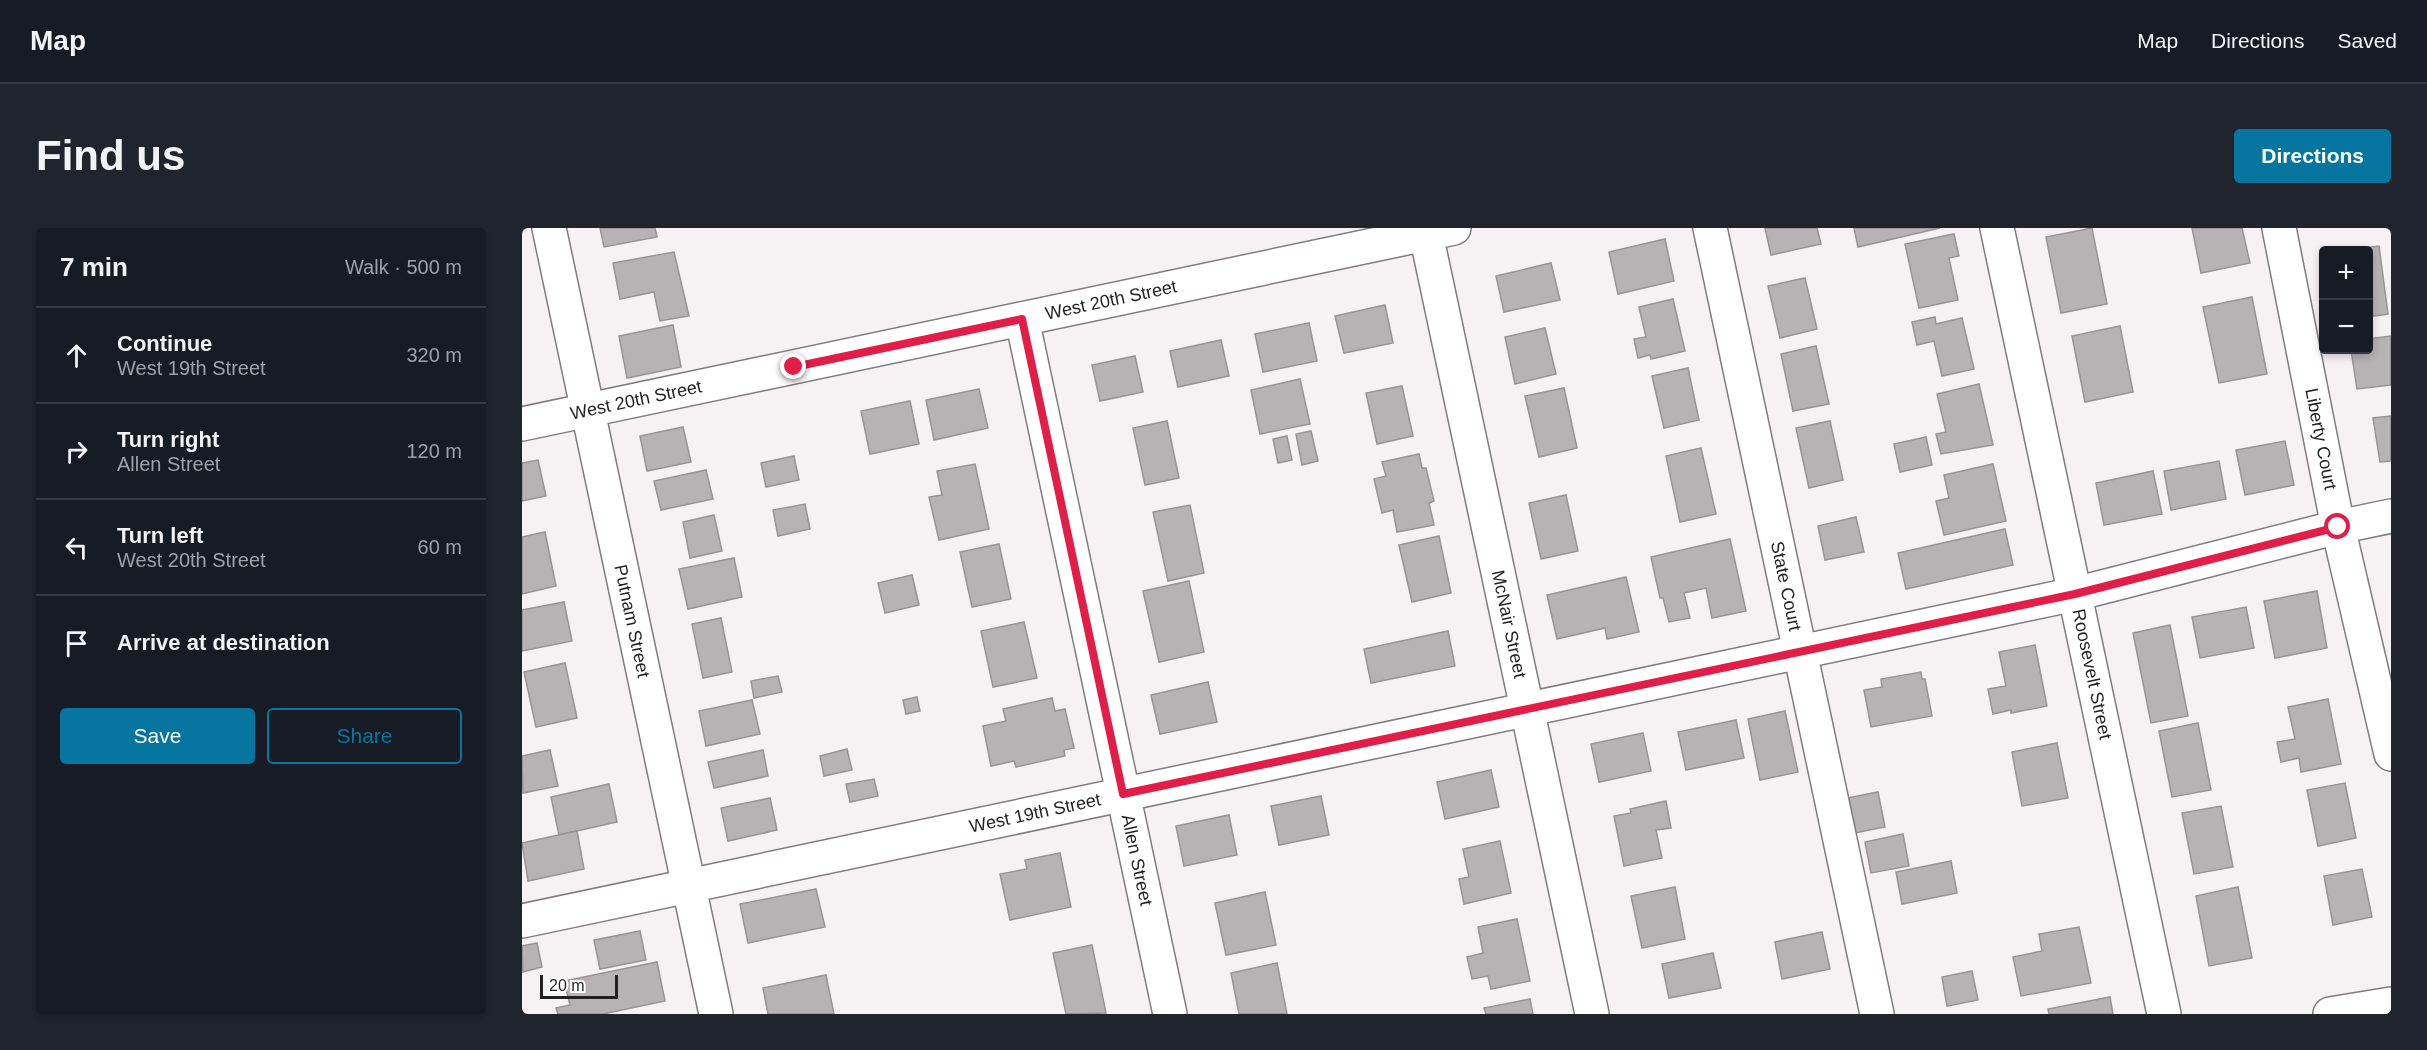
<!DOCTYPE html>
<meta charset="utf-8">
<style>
:root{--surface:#171b24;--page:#20242c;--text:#f1f3f6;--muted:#9ea1a6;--line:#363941;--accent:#0676a0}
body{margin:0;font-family:Arial,sans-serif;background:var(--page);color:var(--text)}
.controls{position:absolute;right:18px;top:18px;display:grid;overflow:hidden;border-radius:6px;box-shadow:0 3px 9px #0003}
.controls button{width:54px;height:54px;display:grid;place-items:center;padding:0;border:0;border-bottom:2px solid var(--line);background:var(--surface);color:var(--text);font:30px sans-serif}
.scale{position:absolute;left:18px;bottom:15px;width:78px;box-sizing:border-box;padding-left:6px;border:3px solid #211f1f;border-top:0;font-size:16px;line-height:21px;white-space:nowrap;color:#211f1f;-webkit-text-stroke:4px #fff;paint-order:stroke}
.stop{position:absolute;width:18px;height:18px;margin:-14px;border:4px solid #e11d48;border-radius:50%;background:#fff}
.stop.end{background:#e11d48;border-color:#fff;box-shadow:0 2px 6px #0008}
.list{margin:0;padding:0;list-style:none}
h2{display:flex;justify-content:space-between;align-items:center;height:78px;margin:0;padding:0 24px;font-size:26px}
h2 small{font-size:20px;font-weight:400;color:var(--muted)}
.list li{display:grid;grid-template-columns:39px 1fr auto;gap:18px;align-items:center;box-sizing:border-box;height:96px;padding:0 24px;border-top:2px solid var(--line)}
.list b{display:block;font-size:22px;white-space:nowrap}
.list p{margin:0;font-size:20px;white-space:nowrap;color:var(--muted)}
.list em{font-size:20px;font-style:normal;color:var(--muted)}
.actions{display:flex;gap:12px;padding:18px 24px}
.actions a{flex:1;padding:14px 0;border:2px solid var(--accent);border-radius:6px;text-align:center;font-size:21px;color:var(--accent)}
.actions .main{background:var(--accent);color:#fff}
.icon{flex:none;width:33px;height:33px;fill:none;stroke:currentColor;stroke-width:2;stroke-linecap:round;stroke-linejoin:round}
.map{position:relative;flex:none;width:1869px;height:786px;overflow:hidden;border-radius:6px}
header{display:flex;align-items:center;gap:36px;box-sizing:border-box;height:84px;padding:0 30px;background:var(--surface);border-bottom:2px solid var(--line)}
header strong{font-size:28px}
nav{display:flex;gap:33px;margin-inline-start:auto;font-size:21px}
.intro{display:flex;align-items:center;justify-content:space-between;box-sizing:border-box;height:144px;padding:0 36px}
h1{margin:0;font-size:42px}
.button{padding:15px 27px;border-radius:6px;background:var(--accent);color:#fff;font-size:21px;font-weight:700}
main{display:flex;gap:36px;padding:0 36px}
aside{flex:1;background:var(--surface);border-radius:6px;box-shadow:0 3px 9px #0003}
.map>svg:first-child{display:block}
.building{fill:#b7b3b4;stroke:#989494;stroke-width:1.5}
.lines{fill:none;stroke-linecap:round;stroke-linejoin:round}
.minor-casing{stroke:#817d7e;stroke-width:36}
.minor{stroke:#fff;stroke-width:33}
.route{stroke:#e11d48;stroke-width:8}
.labels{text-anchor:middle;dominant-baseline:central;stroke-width:4.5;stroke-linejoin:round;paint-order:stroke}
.street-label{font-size:18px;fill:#211f1f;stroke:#fff}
</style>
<header>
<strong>Map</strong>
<nav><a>Map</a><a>Directions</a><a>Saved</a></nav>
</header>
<div class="intro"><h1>Find us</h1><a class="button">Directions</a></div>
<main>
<aside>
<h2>7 min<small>Walk · 500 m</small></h2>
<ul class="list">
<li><svg class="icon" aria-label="ahead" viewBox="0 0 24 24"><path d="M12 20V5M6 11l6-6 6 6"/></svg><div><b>Continue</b><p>West 19th Street</p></div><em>320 m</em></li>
<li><svg class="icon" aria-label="right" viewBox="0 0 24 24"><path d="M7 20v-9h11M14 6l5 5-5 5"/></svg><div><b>Turn right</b><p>Allen Street</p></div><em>120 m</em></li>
<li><svg class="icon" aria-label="left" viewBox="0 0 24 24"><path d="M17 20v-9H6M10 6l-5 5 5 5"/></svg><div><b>Turn left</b><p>West 20th Street</p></div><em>60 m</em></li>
<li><svg class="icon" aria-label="arrive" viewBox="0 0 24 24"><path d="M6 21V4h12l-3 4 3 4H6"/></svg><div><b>Arrive at destination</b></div></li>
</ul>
<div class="actions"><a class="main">Save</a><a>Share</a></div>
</aside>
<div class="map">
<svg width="1869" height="786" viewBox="0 0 1869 786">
<rect width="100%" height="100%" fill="#f6f1f2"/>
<g class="building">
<path d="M 78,0 L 133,0 L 135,9 L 82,19 Z"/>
<path d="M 1243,0 L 1295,0 L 1299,16 L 1249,27 Z"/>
<path d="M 1332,0 L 1418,0 L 1336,19 Z"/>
<path d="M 1570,0 L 1585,76 L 1539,85 L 1524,9 Z"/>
<path d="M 1670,0 L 1720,0 L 1728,35 L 1679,45 Z"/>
<path d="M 1432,6 L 1437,28 L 1427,30 L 1436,72 L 1397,80 L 1383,16 Z"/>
<path d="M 1143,11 L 1152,53 L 1096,66 L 1087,24 Z"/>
<path d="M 1857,18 L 1866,86 L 1846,89 L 1846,22 L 1821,22 Z"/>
<path d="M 152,24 L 167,88 L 138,93 L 132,64 L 98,71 L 91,35 Z"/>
<path d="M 1029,35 L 1038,72 L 982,84 L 974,48 Z"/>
<path d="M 1283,50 L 1295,101 L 1258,110 L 1246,58 Z"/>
<path d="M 1730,69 L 1745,146 L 1697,155 L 1681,79 Z"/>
<path d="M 1151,71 L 1163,123 L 1129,131 L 1128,127 L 1116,130 L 1112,111 L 1124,109 L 1117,79 Z"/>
<path d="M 863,77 L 871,115 L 822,125 L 813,88 Z"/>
<path d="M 1413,89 L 1414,96 L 1440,90 L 1452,141 L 1420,148 L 1412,113 L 1395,117 L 1390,94 Z"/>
<path d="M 787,95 L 795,133 L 741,144 L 733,106 Z"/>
<path d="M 151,97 L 159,139 L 105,150 L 97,108 Z"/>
<path d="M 1598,98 L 1611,164 L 1563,174 L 1550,108 Z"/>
<path d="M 1023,100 L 1034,146 L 993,156 L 983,109 Z"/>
<path d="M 1869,108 L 1869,157 L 1835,161 L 1829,122 L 1846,122 L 1846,111 Z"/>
<path d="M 699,112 L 707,148 L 656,159 L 648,123 Z"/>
<path d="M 1294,118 L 1307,176 L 1271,183 L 1259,126 Z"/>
<path d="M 613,128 L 621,164 L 578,173 L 570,137 Z"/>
<path d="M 1166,140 L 1177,192 L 1142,200 L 1130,148 Z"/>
<path d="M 778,151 L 788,196 L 738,206 L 729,162 Z"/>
<path d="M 1457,156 L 1471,217 L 1419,226 L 1414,206 L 1424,204 L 1415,166 Z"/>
<path d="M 880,158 L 891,208 L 855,216 L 844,165 Z"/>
<path d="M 1042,160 L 1055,220 L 1017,229 L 1003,168 Z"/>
<path d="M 457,161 L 466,200 L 412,212 L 404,172 Z"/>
<path d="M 388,173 L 397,216 L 348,226 L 339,183 Z"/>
<path d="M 1869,188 L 1869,233 L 1858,234 L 1851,190 Z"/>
<path d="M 645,193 L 657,250 L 623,257 L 611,200 Z"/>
<path d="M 1308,193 L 1321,252 L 1287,260 L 1274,200 Z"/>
<path d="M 161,199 L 169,234 L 125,243 L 118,208 Z"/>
<path d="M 789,203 L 796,233 L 780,237 L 774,206 Z"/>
<path d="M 765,208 L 770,232 L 756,235 L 751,211 Z"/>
<path d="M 1404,209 L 1410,237 L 1378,244 L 1372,216 Z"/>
<path d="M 1763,213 L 1772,257 L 1723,267 L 1714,222 Z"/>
<path d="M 1179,220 L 1194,286 L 1158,294 L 1144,228 Z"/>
<path d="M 897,226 L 900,240 L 904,240 L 912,273 L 907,275 L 912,297 L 875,304 L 871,282 L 860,285 L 852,251 L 864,248 L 860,234 Z"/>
<path d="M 272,228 L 277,252 L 244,259 L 239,235 Z"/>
<path d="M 16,232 L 24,268 L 0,273 L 0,235 Z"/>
<path d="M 1697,233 L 1704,271 L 1649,282 L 1642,243 Z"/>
<path d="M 453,236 L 467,301 L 417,312 L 407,269 L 420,267 L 415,243 Z"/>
<path d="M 1471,236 L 1484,293 L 1422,307 L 1414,273 L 1427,270 L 1422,247 Z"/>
<path d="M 184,242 L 191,271 L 139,282 L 132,253 Z"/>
<path d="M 1631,243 L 1640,286 L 1582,297 L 1574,255 Z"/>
<path d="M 1044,267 L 1056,323 L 1019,331 L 1007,275 Z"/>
<path d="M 283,276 L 288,301 L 256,308 L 251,282 Z"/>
<path d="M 668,277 L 682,345 L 646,353 L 631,284 Z"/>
<path d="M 192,287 L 200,323 L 168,330 L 161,294 Z"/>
<path d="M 1334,289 L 1342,324 L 1303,332 L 1296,298 Z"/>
<path d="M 1483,301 L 1491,337 L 1384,361 L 1376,325 Z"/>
<path d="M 23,304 L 34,358 L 0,366 L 0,309 Z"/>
<path d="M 917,308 L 929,365 L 890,374 L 877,317 Z"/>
<path d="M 1208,311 L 1224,383 L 1190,390 L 1184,360 L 1162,365 L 1168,390 L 1147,394 L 1141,370 L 1138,370 L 1129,329 Z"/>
<path d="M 477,316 L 489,371 L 450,379 L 438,324 Z"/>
<path d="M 212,330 L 220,369 L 166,381 L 157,341 Z"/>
<path d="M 390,347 L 397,377 L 363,385 L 356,355 Z"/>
<path d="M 1104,349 L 1117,404 L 1085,411 L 1083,400 L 1035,411 L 1025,367 Z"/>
<path d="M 667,353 L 682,424 L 637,434 L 621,363 Z"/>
<path d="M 1795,363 L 1805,420 L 1753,430 L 1742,373 Z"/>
<path d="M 42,374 L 50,413 L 0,423 L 0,382 Z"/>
<path d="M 1724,379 L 1732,420 L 1678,430 L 1670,389 Z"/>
<path d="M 199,390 L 210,444 L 181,450 L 170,396 Z"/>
<path d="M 502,394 L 515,450 L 471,459 L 459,403 Z"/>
<path d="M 1648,397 L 1666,488 L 1629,495 L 1611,405 Z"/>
<path d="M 926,403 L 933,438 L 849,455 L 842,421 Z"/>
<path d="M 1513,417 L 1525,478 L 1489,485 L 1489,482 L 1471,486 L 1466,461 L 1484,458 L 1477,424 Z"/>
<path d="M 43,435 L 55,490 L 14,499 L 2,444 Z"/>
<path d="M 1399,444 L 1400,451 L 1403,451 L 1410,488 L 1349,499 L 1342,462 L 1360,459 L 1359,451 Z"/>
<path d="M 256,448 L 260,464 L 232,470 L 229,453 Z"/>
<path d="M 686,454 L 695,494 L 638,506 L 629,467 Z"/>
<path d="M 395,469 L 398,483 L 384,486 L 381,472 Z"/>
<path d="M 530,470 L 533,483 L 543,481 L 552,520 L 542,522 L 543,528 L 494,539 L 492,533 L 469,538 L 461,498 L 484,493 L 481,481 Z"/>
<path d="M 1806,471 L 1819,536 L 1779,544 L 1777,530 L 1759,534 L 1755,514 L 1773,511 L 1766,479 Z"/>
<path d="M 230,472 L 238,506 L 184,518 L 177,483 Z"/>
<path d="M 1263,483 L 1276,544 L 1238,552 L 1226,491 Z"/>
<path d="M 1214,492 L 1222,530 L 1164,542 L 1156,504 Z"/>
<path d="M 1676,495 L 1689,562 L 1650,569 L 1637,503 Z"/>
<path d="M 1121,505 L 1129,543 L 1077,554 L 1069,516 Z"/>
<path d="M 1535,515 L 1546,570 L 1500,578 L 1490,524 Z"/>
<path d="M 325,521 L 330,542 L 302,548 L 298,528 Z"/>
<path d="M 28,522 L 36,558 L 1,565 L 0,528 Z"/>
<path d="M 241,522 L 246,548 L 192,560 L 186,534 Z"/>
<path d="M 969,542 L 977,579 L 923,591 L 915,554 Z"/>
<path d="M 352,551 L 356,568 L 328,574 L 324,556 Z"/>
<path d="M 1823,555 L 1834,610 L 1796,618 L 1785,562 Z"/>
<path d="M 87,556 L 95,594 L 37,607 L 29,569 Z"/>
<path d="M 1356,564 L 1363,599 L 1332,605 L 1325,570 Z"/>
<path d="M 799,568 L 807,607 L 757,617 L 749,578 Z"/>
<path d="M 248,570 L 255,602 L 206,613 L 199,580 Z"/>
<path d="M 1144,573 L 1149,600 L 1134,602 L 1140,630 L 1102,638 L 1092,588 L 1109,585 L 1108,581 Z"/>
<path d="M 1699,578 L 1711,639 L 1672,646 L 1660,585 Z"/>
<path d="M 707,587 L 715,627 L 662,638 L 654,598 Z"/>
<path d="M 55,603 L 62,641 L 6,653 L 0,615 Z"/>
<path d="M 1381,606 L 1387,638 L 1349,645 L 1343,614 Z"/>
<path d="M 978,613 L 989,665 L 942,676 L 937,651 L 947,649 L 941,621 Z"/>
<path d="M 538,625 L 549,679 L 488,692 L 478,646 L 505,641 L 503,632 Z"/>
<path d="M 1429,633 L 1435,665 L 1380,676 L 1374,644 Z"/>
<path d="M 1840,641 L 1850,689 L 1811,697 L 1802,648 Z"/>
<path d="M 1153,659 L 1163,711 L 1120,720 L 1109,668 Z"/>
<path d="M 1716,659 L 1730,730 L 1687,738 L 1674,668 Z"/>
<path d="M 294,661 L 303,699 L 226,715 L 218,676 Z"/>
<path d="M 743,664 L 754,717 L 704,727 L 693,675 Z"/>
<path d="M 995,691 L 1008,753 L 969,761 L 966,748 L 950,751 L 945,729 L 961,725 L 956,699 Z"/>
<path d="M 1557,699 L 1569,755 L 1499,768 L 1491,729 L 1520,723 L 1517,706 Z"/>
<path d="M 118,703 L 124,732 L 78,741 L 72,712 Z"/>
<path d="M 1300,704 L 1308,741 L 1260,751 L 1253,714 Z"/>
<path d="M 15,715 L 20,739 L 1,744 L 0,718 Z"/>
<path d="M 570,717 L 584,785 L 544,786 L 531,725 Z"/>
<path d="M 1191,725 L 1199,760 L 1147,770 L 1140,736 Z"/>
<path d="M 135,734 L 143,773 L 81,786 L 36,786 L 34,780 L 48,777 L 42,753 Z"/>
<path d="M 755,735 L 765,786 L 717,786 L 709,745 Z"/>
<path d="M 1450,743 L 1456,772 L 1425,778 L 1420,749 Z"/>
<path d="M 304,747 L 312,786 L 246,786 L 241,760 Z"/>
<path d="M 1588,769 L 1591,786 L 1527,786 L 1526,781 Z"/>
<path d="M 1008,771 L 1011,786 L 964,786 L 962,780 Z"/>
</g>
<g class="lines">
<defs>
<g id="minor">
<path d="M 27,0 L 194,786"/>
<path d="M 1188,0 L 1355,786"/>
<path d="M 1475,0 L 1642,786"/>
<path d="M 1757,0 L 1816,299 L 1869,526"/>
<path d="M 904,6 L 1070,786"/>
<path d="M 500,91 L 648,786"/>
<path d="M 0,196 L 932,0"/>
<path d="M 0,693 L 1553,366 L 1816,299 L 1869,288"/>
<path d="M 1808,786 L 1869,776"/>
</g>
</defs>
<use href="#minor" class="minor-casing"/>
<use href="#minor" class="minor"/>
</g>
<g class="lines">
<path class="route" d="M 272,139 L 500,91 L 601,566 L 1553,366 L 1816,299"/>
</g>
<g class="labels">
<g class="street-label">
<text transform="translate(589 72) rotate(-12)">West 20th Street</text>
<text transform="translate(114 172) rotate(-12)">West 20th Street</text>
<text transform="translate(1799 211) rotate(79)">Liberty Court</text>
<text transform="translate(1264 358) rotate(78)">State Court</text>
<text transform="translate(110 393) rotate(78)">Putnam Street</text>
<text transform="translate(987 396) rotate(78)">McNair Street</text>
<text transform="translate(1570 446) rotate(78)">Roosevelt Street</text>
<text transform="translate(513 585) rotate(-12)">West 19th Street</text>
<text transform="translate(615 632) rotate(78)">Allen Street</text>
</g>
</g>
</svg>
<div class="controls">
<button>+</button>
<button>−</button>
</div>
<div class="scale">20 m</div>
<div class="stop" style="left:1816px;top:299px"></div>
<div class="stop end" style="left:272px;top:139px"></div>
</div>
</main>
